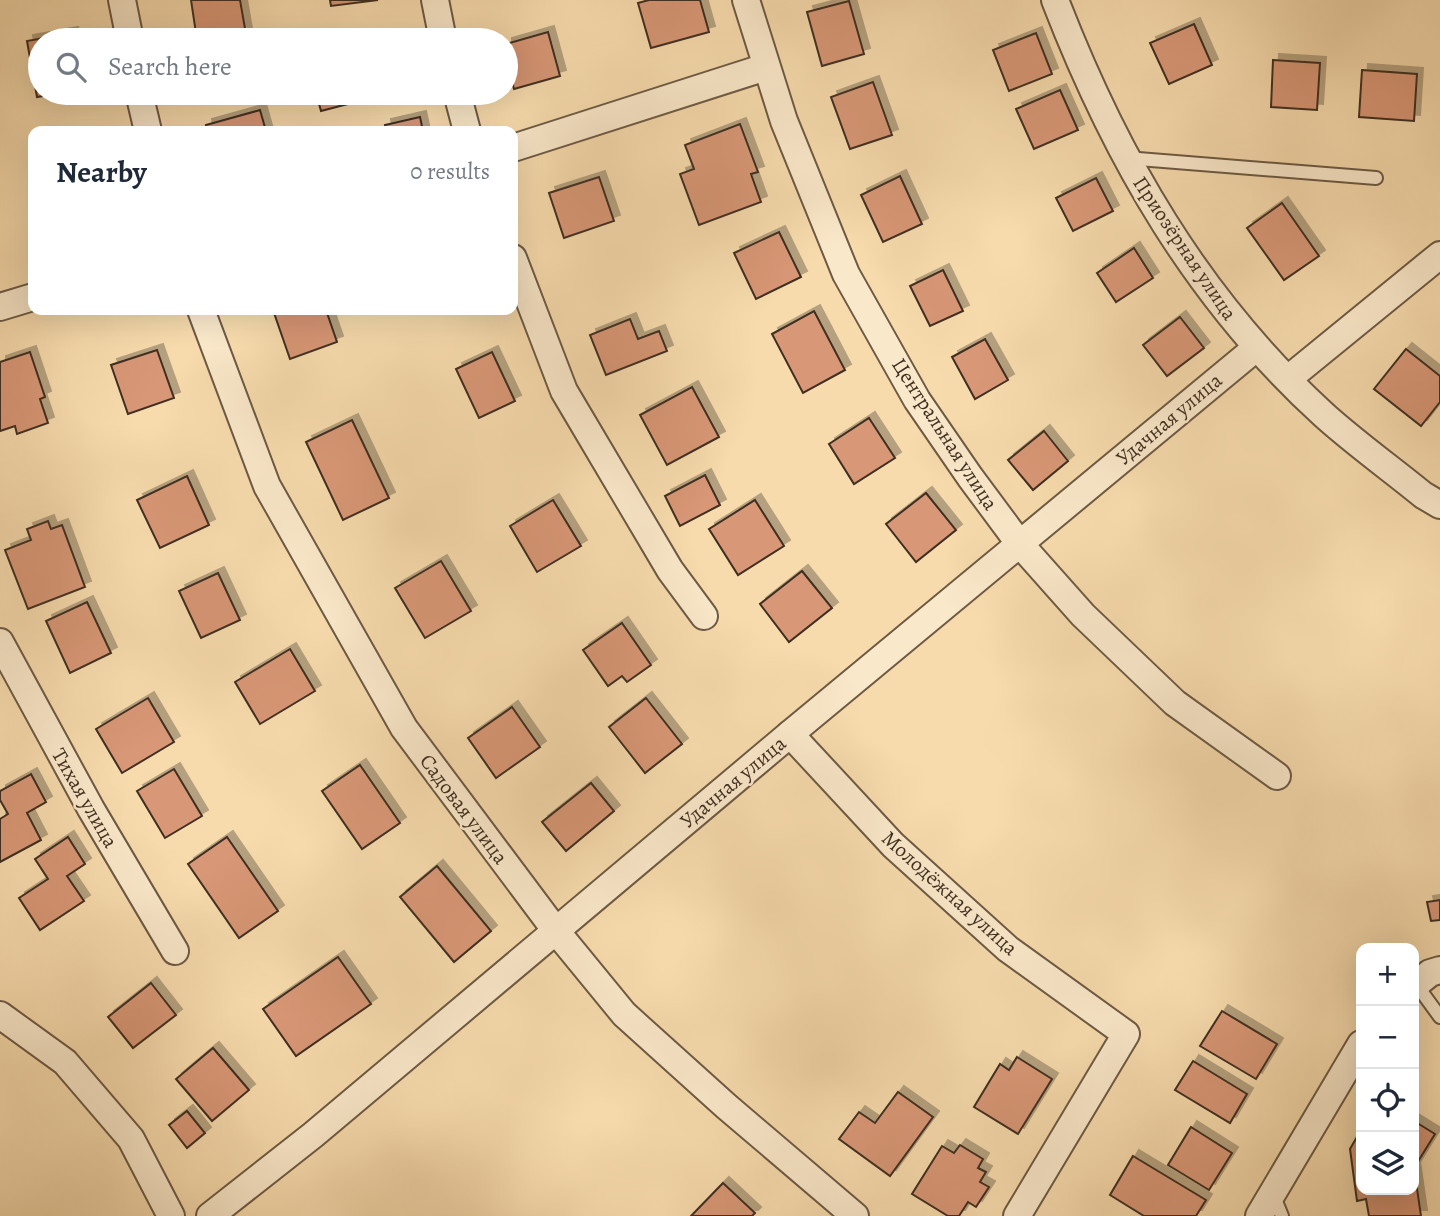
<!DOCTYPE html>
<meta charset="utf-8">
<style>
:root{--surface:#fff;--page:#f6f6f7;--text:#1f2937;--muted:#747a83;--line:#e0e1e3}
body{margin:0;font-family:Alegreya,serif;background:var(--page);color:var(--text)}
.controls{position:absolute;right:21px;bottom:21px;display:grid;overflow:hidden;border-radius:14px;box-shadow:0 7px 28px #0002}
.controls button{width:63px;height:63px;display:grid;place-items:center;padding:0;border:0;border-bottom:2px solid var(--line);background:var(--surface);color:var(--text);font:35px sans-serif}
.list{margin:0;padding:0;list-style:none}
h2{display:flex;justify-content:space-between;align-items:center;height:91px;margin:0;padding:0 28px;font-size:30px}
h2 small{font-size:23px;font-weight:400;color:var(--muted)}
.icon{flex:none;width:38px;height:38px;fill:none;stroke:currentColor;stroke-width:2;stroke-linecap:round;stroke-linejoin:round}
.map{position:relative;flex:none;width:1440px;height:1216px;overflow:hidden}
.search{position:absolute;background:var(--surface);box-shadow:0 7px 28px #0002;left:28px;top:28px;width:490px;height:77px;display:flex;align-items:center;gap:18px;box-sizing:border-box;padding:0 24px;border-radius:38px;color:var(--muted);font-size:26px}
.panel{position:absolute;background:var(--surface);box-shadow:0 7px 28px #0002;left:28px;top:126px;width:490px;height:189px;border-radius:14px}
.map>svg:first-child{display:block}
.building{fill:#d89776;stroke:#3f2f21;stroke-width:2;filter:url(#shadow)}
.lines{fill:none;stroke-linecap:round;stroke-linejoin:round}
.service-casing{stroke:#6d5a44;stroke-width:16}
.minor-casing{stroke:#6d5a44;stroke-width:30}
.service{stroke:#fae8ca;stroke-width:12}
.minor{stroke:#fae8ca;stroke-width:26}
.labels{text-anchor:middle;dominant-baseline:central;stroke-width:5;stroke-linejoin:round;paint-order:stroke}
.street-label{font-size:21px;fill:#3f2f21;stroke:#fae8ca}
</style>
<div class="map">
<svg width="1440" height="1216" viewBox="0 0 1440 1216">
<defs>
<filter id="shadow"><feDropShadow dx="6" dy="-6" stdDeviation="0" flood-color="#0004"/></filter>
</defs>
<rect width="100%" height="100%" fill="#f7dbad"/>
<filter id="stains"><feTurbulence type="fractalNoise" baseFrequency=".00286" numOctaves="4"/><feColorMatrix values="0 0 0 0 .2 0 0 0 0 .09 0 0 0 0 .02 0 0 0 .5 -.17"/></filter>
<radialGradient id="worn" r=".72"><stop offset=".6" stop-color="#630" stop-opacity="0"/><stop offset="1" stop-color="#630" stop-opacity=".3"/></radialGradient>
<g class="building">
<path d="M 191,0 L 240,0 L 247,40 L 197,40 Z"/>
<path d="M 330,0 L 378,0 L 331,6 Z"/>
<path d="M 649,0 L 700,0 L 709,32 L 651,48 L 638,3 Z"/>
<path d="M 849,1 L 864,54 L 822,66 L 807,12 Z"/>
<path d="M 1194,24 L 1212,65 L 1169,84 L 1150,43 Z"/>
<path d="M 548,32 L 560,76 L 514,89 L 506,60 L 506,44 Z"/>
<path d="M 72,33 L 74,40 L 40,40 L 40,93 L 61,93 L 37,97 L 27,41 Z"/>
<path d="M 1036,33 L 1052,74 L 1009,91 L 993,50 Z"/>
<path d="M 1273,60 L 1320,63 L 1317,110 L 1271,107 Z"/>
<path d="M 1362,70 L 1417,74 L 1414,121 L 1359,117 Z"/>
<path d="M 873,82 L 892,135 L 850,149 L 831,97 Z"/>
<path d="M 1060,90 L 1078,130 L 1034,149 L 1016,109 Z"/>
<path d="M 316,93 L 365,93 L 367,99 L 321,111 Z"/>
<path d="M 260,110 L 266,131 L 207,131 L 206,125 Z"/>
<path d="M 420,117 L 423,131 L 386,131 L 385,125 Z"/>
<path d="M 740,124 L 758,172 L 751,174 L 761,202 L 699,225 L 680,174 L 694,169 L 685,145 Z"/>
<path d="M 900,176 L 922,224 L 883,242 L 861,195 Z"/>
<path d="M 599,177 L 614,221 L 564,238 L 549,193 Z"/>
<path d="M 1096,178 L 1113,211 L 1073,231 L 1056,198 Z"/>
<path d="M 1282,203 L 1319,256 L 1284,280 L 1247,228 Z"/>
<path d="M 779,232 L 801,277 L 756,299 L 734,253 Z"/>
<path d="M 1134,248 L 1153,278 L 1116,302 L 1097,273 Z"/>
<path d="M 943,270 L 963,311 L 930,326 L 910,286 Z"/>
<path d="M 273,310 L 326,310 L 337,342 L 290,359 Z"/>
<path d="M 814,311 L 845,370 L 803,393 L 772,334 Z"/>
<path d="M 1180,317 L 1204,348 L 1167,376 L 1143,345 Z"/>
<path d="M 630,319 L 638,339 L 659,331 L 667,351 L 606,375 L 590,335 Z"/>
<path d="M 985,339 L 1008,380 L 975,399 L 952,357 Z"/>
<path d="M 1406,349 L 1440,376 L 1440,402 L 1421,426 L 1374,389 Z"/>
<path d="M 157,350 L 174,398 L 128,414 L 111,365 Z"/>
<path d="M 30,352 L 45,397 L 40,399 L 48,423 L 17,434 L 15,426 L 0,431 L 0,362 Z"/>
<path d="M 492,352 L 515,401 L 479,418 L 456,369 Z"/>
<path d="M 692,387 L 719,437 L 667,465 L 640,415 Z"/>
<path d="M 869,418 L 895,458 L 854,484 L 829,444 Z"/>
<path d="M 352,420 L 389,498 L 343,520 L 306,442 Z"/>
<path d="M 1044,431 L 1068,461 L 1033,490 L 1008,460 Z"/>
<path d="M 705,475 L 720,505 L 680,526 L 665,496 Z"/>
<path d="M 187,476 L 209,525 L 160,548 L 137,500 Z"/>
<path d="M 926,493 L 956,530 L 916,562 L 886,524 Z"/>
<path d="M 553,500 L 581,546 L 537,572 L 510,526 Z"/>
<path d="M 755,500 L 784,546 L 738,575 L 709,529 Z"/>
<path d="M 48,521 L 51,529 L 62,525 L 85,587 L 28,609 L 5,550 L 31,540 L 27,529 Z"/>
<path d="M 441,561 L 471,611 L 425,638 L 395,588 Z"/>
<path d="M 802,571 L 832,608 L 789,642 L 760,604 Z"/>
<path d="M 218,573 L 240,620 L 201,638 L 179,591 Z"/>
<path d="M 87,602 L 111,653 L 70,673 L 46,621 Z"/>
<path d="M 622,623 L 651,665 L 627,682 L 622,676 L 608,686 L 583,650 Z"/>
<path d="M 290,649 L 315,691 L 260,724 L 235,682 Z"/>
<path d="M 148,698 L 174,742 L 122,773 L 96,729 Z"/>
<path d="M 646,698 L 682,744 L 645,773 L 609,727 Z"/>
<path d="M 512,707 L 540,747 L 496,778 L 468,738 Z"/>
<path d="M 360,765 L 400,823 L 362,849 L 322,791 Z"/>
<path d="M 174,769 L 202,816 L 165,838 L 137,791 Z"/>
<path d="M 31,774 L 46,802 L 27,813 L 41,840 L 0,862 L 0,819 L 8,814 L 0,800 L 0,791 Z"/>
<path d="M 591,783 L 614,811 L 566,851 L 542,822 Z"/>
<path d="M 68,837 L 85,864 L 67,876 L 84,901 L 40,930 L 19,898 L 48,879 L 35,859 Z"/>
<path d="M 227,837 L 278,911 L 239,938 L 188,864 Z"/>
<path d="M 437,866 L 491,931 L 454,962 L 400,897 Z"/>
<path d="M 1440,900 L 1440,920 L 1431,921 L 1427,902 Z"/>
<path d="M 338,957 L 371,1004 L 296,1056 L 263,1009 Z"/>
<path d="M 151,983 L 176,1015 L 133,1048 L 108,1017 Z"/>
<path d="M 1222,1011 L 1277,1044 L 1256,1079 L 1200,1046 Z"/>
<path d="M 213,1048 L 249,1090 L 212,1121 L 176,1079 Z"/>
<path d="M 1017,1057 L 1052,1079 L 1018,1134 L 974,1107 L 1000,1064 L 1009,1070 Z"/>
<path d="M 1193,1061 L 1247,1094 L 1230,1123 L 1175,1090 Z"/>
<path d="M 898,1092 L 933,1117 L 890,1176 L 839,1139 L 859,1112 L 875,1123 Z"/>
<path d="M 187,1111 L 205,1133 L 187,1148 L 169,1125 Z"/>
<path d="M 1414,1121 L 1435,1134 L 1414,1168 L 1421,1216 L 1369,1216 L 1366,1199 L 1357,1201 L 1350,1149 L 1361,1130 L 1361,1190 L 1414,1190 Z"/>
<path d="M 1191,1127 L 1232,1153 L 1209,1190 L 1168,1165 Z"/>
<path d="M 960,1145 L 983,1159 L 978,1168 L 986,1172 L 980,1182 L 989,1187 L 976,1207 L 968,1202 L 959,1216 L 948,1216 L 912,1194 L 942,1146 L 954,1153 Z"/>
<path d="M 1133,1156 L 1206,1200 L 1196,1216 L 1144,1216 L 1110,1195 Z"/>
<path d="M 723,1183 L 755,1213 L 752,1216 L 691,1216 Z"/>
</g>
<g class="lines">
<defs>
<g id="service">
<path d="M 1126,158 L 1376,178"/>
<path d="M 1416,984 L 1440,1017"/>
<path d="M 1273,1194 L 1282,1216"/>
</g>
<g id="minor">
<path d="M 122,0 L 130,40"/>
<path d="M 435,0 L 443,40"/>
<path d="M 746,0 L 784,121 L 846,274 L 917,400 L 970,477 L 1019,543 L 1083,615 L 1175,703 L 1277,776"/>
<path d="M 1055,0 C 1116,158 1197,299 1324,415 C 1355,443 1390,468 1423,495 L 1440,505"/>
<path d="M 139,93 L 148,131"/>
<path d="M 457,93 L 467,131"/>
<path d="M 513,148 L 766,67"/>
<path d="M 513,258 L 564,391 L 670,570 L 704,616"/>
<path d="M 0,307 L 33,297"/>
<path d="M 201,310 L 267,486 L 404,728 L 556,931 L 624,1014 L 726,1106 L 855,1216"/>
<path d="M 1288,379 L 1440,255"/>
<path d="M 0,642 L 91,809 L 175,951"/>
<path d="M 790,734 L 893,845 L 1008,949 L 1126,1034 L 1017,1216"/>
<path d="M 1414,986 L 1430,973 L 1440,970"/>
<path d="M 0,1015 L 65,1062 L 131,1139 L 171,1216"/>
<path d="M 210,1216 L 313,1135 L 790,734 L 1256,348"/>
<path d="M 1259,1216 L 1361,1044"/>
</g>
</defs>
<use href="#service" class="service-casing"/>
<use href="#minor" class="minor-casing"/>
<use href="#service" class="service"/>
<use href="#minor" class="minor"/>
</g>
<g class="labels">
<g class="street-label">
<text transform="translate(1185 248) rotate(56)">Приозёрная улица</text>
<text transform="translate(1169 419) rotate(-40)">Удачная улица</text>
<text transform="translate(945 434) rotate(57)">Центральная улица</text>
<text transform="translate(733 782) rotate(-40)">Удачная улица</text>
<text transform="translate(85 798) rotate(60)">Тихая улица</text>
<text transform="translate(464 809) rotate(53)">Садовая улица</text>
<text transform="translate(950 893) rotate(42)">Молодёжная улица</text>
</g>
</g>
<rect width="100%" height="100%" filter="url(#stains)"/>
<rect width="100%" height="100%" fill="url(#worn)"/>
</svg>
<div class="controls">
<button>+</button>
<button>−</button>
<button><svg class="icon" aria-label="locate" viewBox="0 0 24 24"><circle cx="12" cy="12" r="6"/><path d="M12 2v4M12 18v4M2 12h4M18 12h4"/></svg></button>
<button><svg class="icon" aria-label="layers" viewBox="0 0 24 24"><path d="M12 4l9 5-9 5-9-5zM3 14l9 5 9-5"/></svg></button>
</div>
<div class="search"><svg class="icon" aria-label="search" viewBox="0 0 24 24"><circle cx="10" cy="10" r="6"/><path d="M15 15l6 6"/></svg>Search here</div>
<section class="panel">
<h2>Nearby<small>0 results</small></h2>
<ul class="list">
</ul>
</section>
</div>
